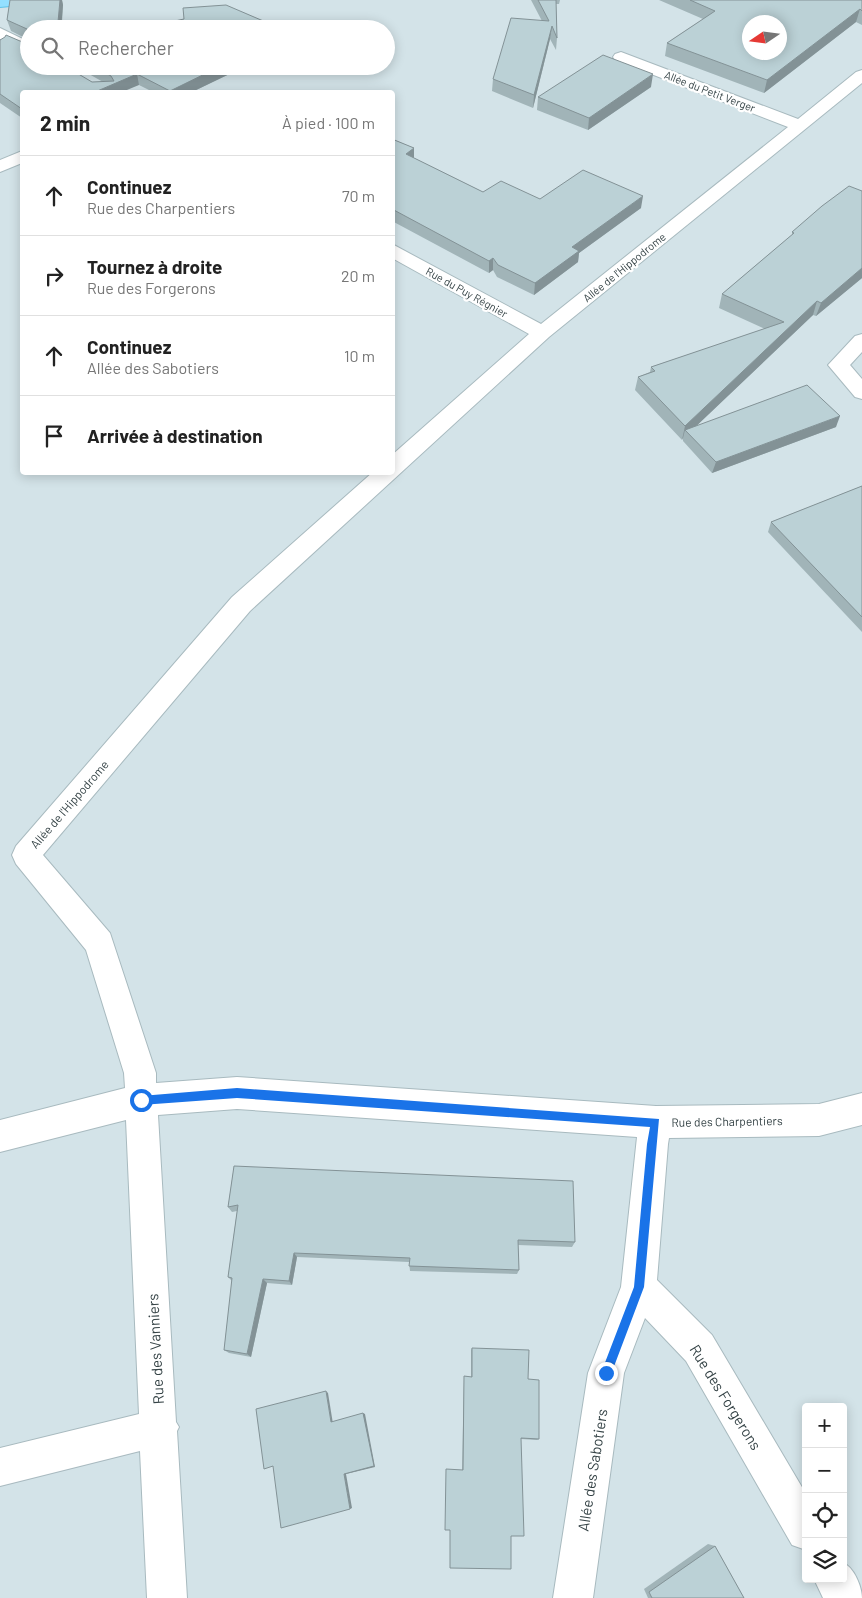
<!DOCTYPE html>
<html lang="fr">
<meta charset="utf-8">
<style>
:root{--surface:#fff;--page:#f6f6f6;--text:#222;--muted:#767676;--line:#e0e0e0}
body{margin:0;font-family:Barlow,sans-serif;background:var(--page);color:var(--text)}
.controls{position:absolute;right:15px;bottom:15px;display:grid;overflow:hidden;border-radius:5px;box-shadow:0 2px 12px #0003}
.controls button{width:45px;height:45px;display:grid;place-items:center;padding:0;border:0;border-bottom:1px solid var(--line);background:var(--surface);color:var(--text);font:25px sans-serif}
.compass{position:absolute;left:742px;top:15px;width:45px;height:45px;border-radius:50%;background:var(--surface);box-shadow:0 2px 12px #0003;rotate:257deg}
.stop{position:absolute;width:15px;height:15px;margin:-11px;border:4px solid #1a73e8;border-radius:50%;background:#fff}
.stop.end{background:#1a73e8;border-color:#fff;box-shadow:0 1px 5px #0008}
.list{margin:0;padding:0;list-style:none}
h2{display:flex;justify-content:space-between;align-items:center;height:65px;margin:0;padding:0 20px;font-size:21px}
h2 small{font-size:16px;font-weight:400;color:var(--muted)}
.list li{display:grid;grid-template-columns:32px 1fr auto;gap:15px;align-items:center;box-sizing:border-box;height:80px;padding:0 20px;border-top:1px solid var(--line)}
.list b{display:block;font-size:19px;white-space:nowrap}
.list p{margin:0;font-size:16px;white-space:nowrap;color:var(--muted)}
.list em{font-size:16px;font-style:normal;color:var(--muted)}
.icon{flex:none;width:28px;height:28px;fill:none;stroke:currentColor;stroke-width:2;stroke-linecap:round;stroke-linejoin:round}
.map{position:relative;flex:none;width:862px;height:1598px;overflow:hidden}
.search{position:absolute;background:var(--surface);box-shadow:0 2px 12px #0003;left:20px;top:20px;width:375px;height:55px;display:flex;align-items:center;gap:12px;box-sizing:border-box;padding:0 18px;border-radius:28px;color:var(--muted);font-size:19px}
.panel{position:absolute;background:var(--surface);box-shadow:0 2px 12px #0003;left:20px;top:90px;width:375px;height:385px;border-radius:5px}
.map>svg:first-child{display:block}
.residential{fill:#d3e3e8;fill-rule:evenodd}
.lines{fill:none;stroke-linecap:round;stroke-linejoin:round}
.minor-casing{stroke:#a8babf;stroke-width:2}
.major-casing{stroke:#5fc3e8;stroke-width:2}
.minor{fill:#fff;fill-rule:evenodd}
.major{fill:#93e0ff;fill-rule:evenodd}
.wall{fill:#a1b4b8}
.shaded-wall{fill:#839296}
.building{fill:#bbd1d6;stroke:#839296;fill-rule:evenodd}
.route{fill:#1a73e8}
.labels{text-anchor:middle;dominant-baseline:central;stroke-width:4.5;stroke-linejoin:round;paint-order:stroke}
.far-street-label{font-size:11px;fill:#354346;stroke:#fff}
.street-label{font-size:12px;fill:#354346;stroke:#fff}
.near-street-label{font-size:15px;fill:#354346;stroke:#fff}
</style>
<div class="map">
<svg width="862" height="1598" viewBox="0 0 862 1598">
<rect width="100%" height="100%" fill="#e6f0f3"/>
<path class="residential" d="M 0,0 L 862,0 L 862,1598 L 0,1598 ZM 750,22 L 780,22 L 780,52 L 750,52 ZM 29,29 L 386,29 L 386,66 L 29,66 ZM 22,92 L 392,92 L 392,472 L 22,472 ZM 806,1407 L 843,1407 L 843,1579 L 806,1579 Z"/>
<g class="lines">
<defs>
<g id="minor">
<path d="M 0,28 L 29,42 L 29,54 L 0,39 Z"/>
<path d="M 621,52 L 798,119 L 856,72 L 862,70 L 862,83 L 549,337 L 250,611 L 43,855 L 110,933 L 156,1073 L 156,1083 L 237,1077 L 656,1106 L 819,1104 L 862,1093 L 862,1125 L 819,1136 L 669,1138 L 668,1144 L 657,1280 L 712,1335 L 806,1494 L 806,1550 L 792,1545 L 686,1361 L 645,1318 L 624,1373 L 593,1598 L 553,1598 L 588,1373 L 621,1287 L 637,1137 L 237,1109 L 158,1115 L 176,1422 L 179,1427 L 177,1431 L 187,1598 L 147,1598 L 140,1451 L 0,1486 L 0,1448 L 139,1414 L 126,1120 L 0,1152 L 0,1120 L 125,1088 L 124,1073 L 86,950 L 16,864 L 12,855 L 16,846 L 232,597 L 373,472 L 392,472 L 392,455 L 529,334 L 392,258 L 392,244 L 541,324 L 788,127 L 615,60 L 613,57 L 615,54 Z"/>
<path d="M 22,151 L 22,163 L 0,172 L 0,160 Z"/>
<path d="M 862,334 L 862,352 L 850,365 L 862,379 L 862,399 L 855,397 L 828,365 L 855,336 Z"/>
<path d="M 843,1563 C 854,1567 862,1587 862,1598 L 823,1598 L 814,1579 L 843,1579 Z"/>
</g>
<path id="major" d="M 0,0 L 38,0 L 31,4 L 0,7 Z"/>
</defs>
<use href="#minor" class="minor-casing"/>
<use href="#major" class="major-casing"/>
<use href="#minor" class="minor"/>
<use href="#major" class="major"/>
</g>
<g class="wall">
<path d="M 10,0 L 62,0 L 63,5 L 62,23 L 29,66 L 92,82 L 103,82 L 75,66 L 246,66 L 192,92 L 153,92 L 139,85 L 22,92 L 22,118 L 0,103 L 0,40 L 27,44 L 27,39 L 11,31 L 7,20 Z"/>
<path d="M 531,0 L 560,0 L 559,4 L 556,4 L 557,38 L 556,50 L 550,39 L 533,108 L 492,91 L 493,79 L 542,21 Z"/>
<path d="M 659,0 L 862,0 L 862,25 L 856,22 L 764,93 L 665,56 L 667,43 L 703,19 Z"/>
<path d="M 651,87 L 588,130 L 537,110 L 538,97 Z"/>
<path d="M 392,139 L 414,148 L 414,158 L 483,192 L 540,199 L 641,208 L 579,253 L 578,262 L 534,295 L 497,277 L 493,270 L 489,273 L 392,221 Z"/>
<path d="M 862,191 L 862,278 L 816,316 L 813,315 L 696,426 L 836,427 L 712,473 L 683,441 L 683,438 L 682,440 L 635,390 L 638,377 L 650,372 L 651,367 L 765,329 L 719,308 L 722,294 L 792,235 L 792,232 Z"/>
<path d="M 862,486 L 862,632 L 768,532 L 771,522 Z"/>
<path d="M 234,1166 L 575,1242 L 572,1247 L 518,1245 L 519,1270 L 517,1274 L 410,1271 L 409,1262 L 297,1257 L 292,1285 L 267,1283 L 251,1357 L 229,1353 L 224,1350 L 232,1281 L 228,1277 L 237,1211 L 232,1212 L 228,1207 Z"/>
<path d="M 472,1348 L 528,1379 L 539,1439 L 537,1440 L 521,1439 L 511,1536 L 450,1568 L 450,1530 L 462,1470 L 464,1379 L 464,1376 L 471,1377 L 471,1350 Z"/>
<path d="M 708,1544 L 715,1546 L 744,1598 L 648,1598 L 644,1589 Z"/>
</g>
<g class="shaded-wall">
<path d="M 60,0 L 62,0 L 63,5 L 61,29 L 58,22 Z"/>
<path d="M 860,9 L 856,22 L 764,93 L 767,80 Z"/>
<path d="M 552,26 L 550,39 L 533,108 L 534,95 Z"/>
<path d="M 221,66 L 246,66 L 192,92 L 170,92 L 170,91 Z"/>
<path d="M 137,74 L 139,85 L 122,92 L 95,92 Z"/>
<path d="M 653,74 L 651,87 L 588,130 L 589,118 Z"/>
<path d="M 414,148 L 414,160 L 406,154 Z"/>
<path d="M 643,196 L 641,208 L 579,253 L 578,262 L 534,295 L 535,283 L 572,247 Z"/>
<path d="M 493,258 L 493,270 L 489,273 L 489,261 Z"/>
<path d="M 862,268 L 862,278 L 816,316 L 821,303 Z"/>
<path d="M 817,301 L 813,315 L 689,433 L 685,430 L 683,438 L 682,440 L 685,426 Z"/>
<path d="M 840,416 L 836,427 L 712,473 L 716,462 Z"/>
<path d="M 294,1253 L 297,1257 L 292,1285 L 289,1281 Z"/>
<path d="M 263,1279 L 267,1283 L 251,1357 L 247,1354 Z"/>
<path d="M 326,1391 L 328,1393 L 333,1424 L 331,1422 Z"/>
<path d="M 363,1413 L 365,1414 L 375,1467 L 346,1474 L 352,1508 L 350,1509 L 344,1474 Z"/>
</g>
<g class="building">
<path d="M 10,0 L 60,0 L 58,22 L 72,29 L 29,29 L 29,66 L 65,66 L 92,82 L 114,81 L 111,76 L 93,66 L 221,66 L 170,91 L 137,74 L 95,92 L 22,92 L 22,109 L 0,94 L 0,40 L 5,37 L 6,35 L 27,44 L 27,29 L 7,20 Z"/>
<path d="M 538,0 L 556,0 L 557,38 L 552,26 L 534,95 L 493,79 L 511,18 L 549,21 Z"/>
<path d="M 690,0 L 862,0 L 862,11 L 860,9 L 767,80 L 667,43 L 715,11 ZM 750,22 L 780,22 L 780,52 L 750,52 Z"/>
<path d="M 226,5 L 282,29 L 145,29 L 152,26 L 184,19 L 183,8 Z"/>
<path d="M 603,55 L 653,74 L 589,118 L 538,97 Z"/>
<path d="M 392,139 L 414,148 L 406,154 L 483,192 L 501,181 L 540,199 L 583,170 L 643,196 L 572,247 L 579,251 L 535,283 L 498,265 L 493,258 L 489,261 L 392,209 Z"/>
<path d="M 849,186 L 862,191 L 862,268 L 821,303 L 817,301 L 685,426 L 638,377 L 655,371 L 651,367 L 784,322 L 722,294 L 794,233 L 792,232 L 822,206 Z"/>
<path d="M 807,385 L 840,416 L 716,462 L 685,430 Z"/>
<path d="M 862,486 L 862,617 L 771,522 Z"/>
<path d="M 234,1166 L 573,1181 L 575,1242 L 518,1240 L 519,1270 L 409,1266 L 410,1258 L 294,1253 L 289,1281 L 263,1279 L 247,1354 L 224,1350 L 232,1278 L 228,1277 L 238,1205 L 228,1207 Z"/>
<path d="M 472,1348 L 529,1350 L 528,1379 L 539,1380 L 539,1439 L 521,1438 L 524,1536 L 511,1536 L 511,1569 L 450,1568 L 450,1530 L 445,1530 L 446,1469 L 463,1470 L 464,1376 L 472,1377 Z"/>
<path d="M 326,1391 L 331,1422 L 363,1413 L 374,1466 L 344,1474 L 350,1509 L 281,1528 L 273,1466 L 264,1469 L 256,1409 Z"/>
<path d="M 715,1546 L 744,1598 L 652,1598 L 649,1592 Z"/>
</g>
<path class="route" d="M 237,1088 L 659,1119 L 644,1287 L 610,1377 L 606,1379 L 601,1373 L 634,1287 L 647,1144 L 650,1127 L 237,1098 L 141,1105 L 136,1100 L 141,1096 Z"/>
<g class="labels">
<g class="far-street-label">
<text transform="translate(710 91) rotate(21)">Allée du Petit Verger</text>
<text transform="translate(624 267) rotate(-39)">Allée de l'Hippodrome</text>
<text transform="translate(467 292) rotate(29)">Rue du Puy Régnier</text>
</g>
<g class="street-label">
<text transform="translate(69 804) rotate(-49)">Allée de l'Hippodrome</text>
<text transform="translate(727 1121) rotate(-1)">Rue des Charpentiers</text>
</g>
<g class="near-street-label">
<text transform="translate(155 1349) rotate(-93)">Rue des Vanniers</text>
<text transform="translate(726 1397) rotate(58)">Rue des Forgerons</text>
<text transform="translate(592 1470) rotate(-81)">Allée des Sabotiers</text>
</g>
</g>
</svg>
<div class="controls">
<button>+</button>
<button>−</button>
<button><svg class="icon" aria-label="locate" viewBox="0 0 24 24"><circle cx="12" cy="12" r="6"/><path d="M12 2v4M12 18v4M2 12h4M18 12h4"/></svg></button>
<button><svg class="icon" aria-label="layers" viewBox="0 0 24 24"><path d="M12 4l9 5-9 5-9-5zM3 14l9 5 9-5"/></svg></button>
</div>
<svg class="compass" viewBox="-18 -18 36 36"><path d="M0-13l5 13h-10z" fill="#e53935"/><path d="M0 13l5-13h-10z" fill="#767676"/></svg>
<div class="stop" style="left:141px;top:1100px"></div>
<div class="stop end" style="left:606px;top:1373px"></div>
<div class="search"><svg class="icon" aria-label="search" viewBox="0 0 24 24"><circle cx="10" cy="10" r="6"/><path d="M15 15l6 6"/></svg>Rechercher</div>
<section class="panel">
<h2>2 min<small>À pied · 100 m</small></h2>
<ul class="list">
<li><svg class="icon" aria-label="ahead" viewBox="0 0 24 24"><path d="M12 20V5M6 11l6-6 6 6"/></svg><div><b>Continuez</b><p>Rue des Charpentiers</p></div><em>70 m</em></li>
<li><svg class="icon" aria-label="right" viewBox="0 0 24 24"><path d="M7 20v-9h11M14 6l5 5-5 5"/></svg><div><b>Tournez à droite</b><p>Rue des Forgerons</p></div><em>20 m</em></li>
<li><svg class="icon" aria-label="ahead" viewBox="0 0 24 24"><path d="M12 20V5M6 11l6-6 6 6"/></svg><div><b>Continuez</b><p>Allée des Sabotiers</p></div><em>10 m</em></li>
<li><svg class="icon" aria-label="arrive" viewBox="0 0 24 24"><path d="M6 21V4h12l-3 4 3 4H6"/></svg><div><b>Arrivée à destination</b></div></li>
</ul>
</section>
</div>
